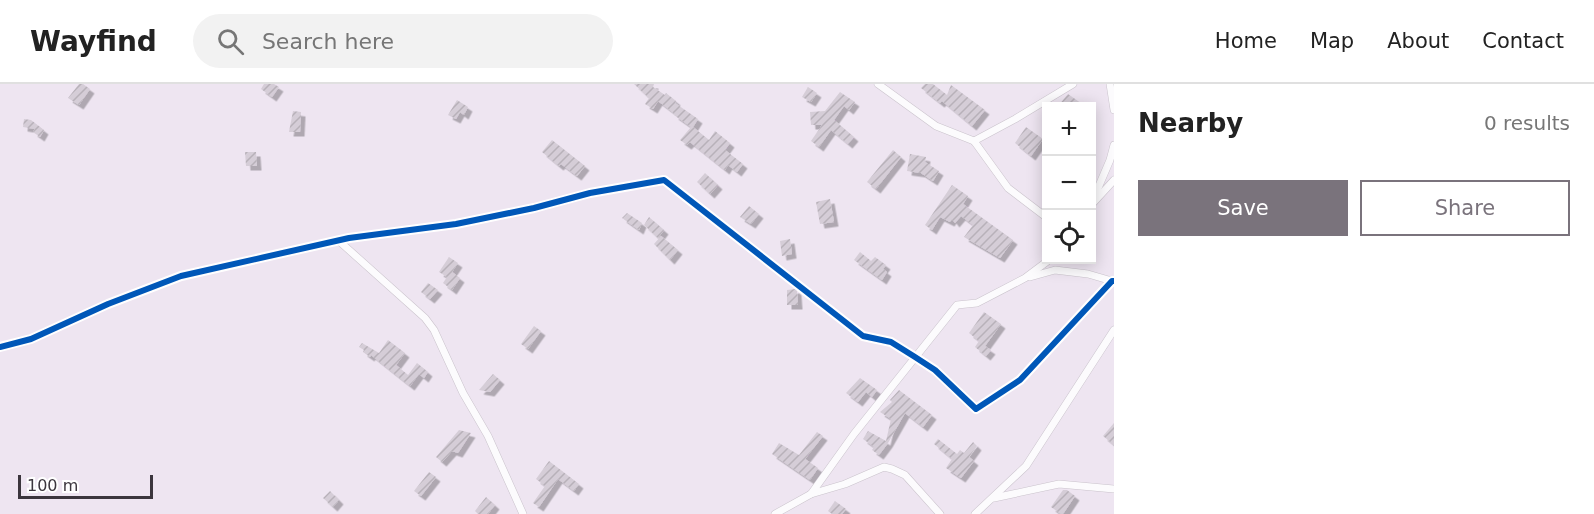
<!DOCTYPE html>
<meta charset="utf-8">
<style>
:root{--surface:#fff;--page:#f2f2f2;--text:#222;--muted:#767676;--line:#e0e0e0;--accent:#7a737c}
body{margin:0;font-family:"DejaVu Sans",sans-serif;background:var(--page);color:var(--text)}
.controls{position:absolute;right:18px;top:18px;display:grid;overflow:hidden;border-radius:0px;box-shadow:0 3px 15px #0003}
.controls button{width:54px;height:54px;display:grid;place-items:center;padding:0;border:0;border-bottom:2px solid var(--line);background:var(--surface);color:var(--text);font:30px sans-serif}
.scale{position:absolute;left:18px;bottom:15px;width:135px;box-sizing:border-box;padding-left:6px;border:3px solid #3b353d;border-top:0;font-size:16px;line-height:21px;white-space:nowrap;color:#3b353d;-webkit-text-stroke:4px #fff;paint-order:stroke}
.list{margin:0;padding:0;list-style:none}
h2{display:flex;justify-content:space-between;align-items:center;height:78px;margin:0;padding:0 24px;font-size:26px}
h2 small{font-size:20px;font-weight:400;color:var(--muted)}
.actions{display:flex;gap:12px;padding:18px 24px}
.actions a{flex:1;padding:14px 0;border:2px solid var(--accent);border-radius:0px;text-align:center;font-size:21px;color:var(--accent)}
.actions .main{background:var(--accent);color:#fff}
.icon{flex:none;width:33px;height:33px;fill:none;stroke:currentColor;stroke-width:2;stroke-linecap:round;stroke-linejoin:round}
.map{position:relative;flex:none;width:1114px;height:430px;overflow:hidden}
header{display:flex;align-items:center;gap:36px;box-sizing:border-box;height:84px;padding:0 30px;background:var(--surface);border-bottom:2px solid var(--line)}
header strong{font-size:28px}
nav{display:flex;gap:33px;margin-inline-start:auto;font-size:21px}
.search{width:420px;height:54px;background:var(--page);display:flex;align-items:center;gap:15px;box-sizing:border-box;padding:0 21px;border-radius:33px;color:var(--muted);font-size:22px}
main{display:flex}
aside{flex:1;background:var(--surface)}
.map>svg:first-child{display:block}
.building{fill:url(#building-hatch);filter:url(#shadow)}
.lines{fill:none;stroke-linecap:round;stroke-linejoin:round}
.minor-casing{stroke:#cac3cc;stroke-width:8}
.minor{stroke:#fcfbfd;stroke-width:7}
.cycleway-casing{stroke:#fff;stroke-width:10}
.cycleway{stroke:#0057b8;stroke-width:6}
</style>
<header>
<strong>Wayfind</strong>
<div class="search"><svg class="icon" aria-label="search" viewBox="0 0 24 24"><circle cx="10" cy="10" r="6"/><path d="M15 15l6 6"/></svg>Search here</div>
<nav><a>Home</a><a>Map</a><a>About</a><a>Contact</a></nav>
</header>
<main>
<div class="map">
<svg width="1114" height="430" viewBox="0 0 1114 430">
<defs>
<pattern id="building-hatch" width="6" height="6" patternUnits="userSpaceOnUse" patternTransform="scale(1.5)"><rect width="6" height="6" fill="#d5cdd7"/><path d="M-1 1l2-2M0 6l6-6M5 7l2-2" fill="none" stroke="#b8b1b9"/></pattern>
<filter id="shadow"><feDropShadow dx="4.5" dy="4.5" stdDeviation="0" flood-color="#0004"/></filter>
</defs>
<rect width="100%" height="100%" fill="#eee5f1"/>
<g class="building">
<path d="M 79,0 L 83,0 L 90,5 L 79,21 L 68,14 Z"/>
<path d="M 264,0 L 274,0 L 279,3 L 272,13 L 261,5 Z"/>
<path d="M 634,0 L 654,0 L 653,3 L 665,11 L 666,9 L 676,17 L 675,19 L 698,35 L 693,43 L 709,56 L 715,47 L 730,59 L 725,66 L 743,80 L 737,88 L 728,81 L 725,86 L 690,58 L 687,61 L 680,56 L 691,43 L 674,31 L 675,30 L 658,17 L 653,25 L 645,20 L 649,14 Z"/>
<path d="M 925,0 L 933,0 L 947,11 L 951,1 L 985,26 L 972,42 L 942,17 L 940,19 L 921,4 Z"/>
<path d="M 808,3 L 817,9 L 811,18 L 802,13 Z"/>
<path d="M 840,8 L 855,18 L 849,26 L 844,22 L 834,36 L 854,53 L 848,60 L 831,46 L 819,63 L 811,57 L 822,41 L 811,41 L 810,28 L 825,27 Z"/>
<path d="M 1068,10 L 1085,22 L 1058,22 Z"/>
<path d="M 457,16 L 468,23 L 464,31 L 460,28 L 456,35 L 448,31 Z"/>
<path d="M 293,27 L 301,28 L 300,48 L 289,48 Z"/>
<path d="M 24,35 L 31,36 L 44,46 L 40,53 L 33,48 L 35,45 L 23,43 Z"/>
<path d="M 1026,43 L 1043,55 L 1031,72 L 1015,59 Z"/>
<path d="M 552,56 L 585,82 L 577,92 L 561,80 L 559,82 L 542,68 Z"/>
<path d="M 893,66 L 901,73 L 876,105 L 867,98 Z"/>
<path d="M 245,68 L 256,68 L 257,82 L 246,82 Z"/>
<path d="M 910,70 L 926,73 L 925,78 L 939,87 L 933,97 L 921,89 L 907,87 Z"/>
<path d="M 705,89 L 718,101 L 710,110 L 697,98 Z"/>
<path d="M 952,101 L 968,112 L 963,120 L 1013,156 L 1000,174 L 964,153 L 973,141 L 961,132 L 955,139 L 952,135 L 950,138 L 940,133 L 932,146 L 925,141 Z"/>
<path d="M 830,115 L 834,138 L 820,140 L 816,118 Z"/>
<path d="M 749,122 L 759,130 L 751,140 L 740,133 Z"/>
<path d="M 627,129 L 642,139 L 639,146 L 622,134 Z"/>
<path d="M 649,133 L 664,146 L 658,154 L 644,141 Z"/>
<path d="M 661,152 L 678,166 L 670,176 L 654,160 Z"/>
<path d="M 790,155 L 792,170 L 782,172 L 780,157 Z"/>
<path d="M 860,168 L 871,177 L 875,173 L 886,181 L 883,185 L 887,188 L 882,196 L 854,176 Z"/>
<path d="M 449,173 L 458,179 L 452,188 L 460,194 L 452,206 L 443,199 L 447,193 L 439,188 Z"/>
<path d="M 428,199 L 438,206 L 430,215 L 421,208 Z"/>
<path d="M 795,205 L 797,207 L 798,221 L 787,221 L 787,206 Z"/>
<path d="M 984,228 L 1001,240 L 985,262 L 991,266 L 986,272 L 975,263 L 979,257 L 969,249 Z"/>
<path d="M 534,242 L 541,247 L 528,265 L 521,260 Z"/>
<path d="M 388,256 L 405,269 L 396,281 L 408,291 L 417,279 L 428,288 L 424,294 L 419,290 L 410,302 L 371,271 L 370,273 L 363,268 L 364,266 L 359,263 L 362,259 L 379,269 Z"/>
<path d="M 493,290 L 500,296 L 490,308 L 479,306 Z"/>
<path d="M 860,294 L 877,306 L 872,313 L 866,308 L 858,318 L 846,309 Z"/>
<path d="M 899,306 L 932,331 L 923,343 L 905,329 L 888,359 L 879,371 L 872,366 L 874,363 L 863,355 L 868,347 L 886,357 L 891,335 L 880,328 L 892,318 L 890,316 Z"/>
<path d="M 1114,339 L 1114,361 L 1103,352 Z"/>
<path d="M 459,346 L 471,349 L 458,369 L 452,367 L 442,378 L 436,373 Z"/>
<path d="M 817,348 L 823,352 L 805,375 L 818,384 L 810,396 L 772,370 L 779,359 L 799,371 Z"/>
<path d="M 938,355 L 957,370 L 960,366 L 964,369 L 973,358 L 977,362 L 969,373 L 974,377 L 961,394 L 946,384 L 952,375 L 934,360 Z"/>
<path d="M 549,377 L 579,400 L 574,407 L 558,395 L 539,423 L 533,419 L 545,402 L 536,395 Z"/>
<path d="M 429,388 L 436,393 L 421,412 L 414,407 Z"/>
<path d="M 1063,406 L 1067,406 L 1075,412 L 1063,430 L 1061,430 L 1051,423 Z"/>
<path d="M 330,407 L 339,416 L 333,423 L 323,414 Z"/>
<path d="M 486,413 L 495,421 L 488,430 L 478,430 L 475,427 Z"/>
<path d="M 835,417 L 846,425 L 842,430 L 832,430 L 828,427 Z"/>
</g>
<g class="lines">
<defs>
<g id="minor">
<path d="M 878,0 L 936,42 L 974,57 L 1008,104 L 1046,133"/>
<path d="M 1110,0 L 1114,26"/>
<path d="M 974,57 L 1015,35 L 1073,0"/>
<path d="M 1092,118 L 1110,76 L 1114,61"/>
<path d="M 1093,119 L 1114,96"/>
<path d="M 339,157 L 425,234 L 434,246 L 463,309 L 488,352 L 523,430"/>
<path d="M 1030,193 L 1055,186 L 1088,190 L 1112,197"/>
<path d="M 0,263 L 31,255 L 108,220 L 181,192 L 349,154 L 456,140 L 534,124 L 590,109 L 664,96 L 863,252 L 891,258 L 915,273 L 935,286 L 976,325 L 1020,296 L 1112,197 L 1114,197"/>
<path d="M 811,410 L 845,400 L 884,383 L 892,385 L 905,391 L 940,430"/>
<path d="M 994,414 L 1059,400 L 1114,405"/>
<path d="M 775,430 L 811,410 L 854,350 L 957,221 L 977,219 L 1025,194 L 1049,176"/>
<path d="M 975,430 L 1026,382 L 1114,246"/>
</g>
</defs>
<use href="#minor" class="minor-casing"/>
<use href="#minor" class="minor"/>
<defs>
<path id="cycleway" d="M 0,263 L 31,255 L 108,220 L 181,192 L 349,154 L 456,140 L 534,124 L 590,109 L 664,96 L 863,252 L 891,258 L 915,273 L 935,286 L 976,325 L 1020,296 L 1112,197 L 1114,197"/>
</defs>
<use href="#cycleway" class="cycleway-casing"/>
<use href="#cycleway" class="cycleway"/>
</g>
</svg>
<div class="controls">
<button>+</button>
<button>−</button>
<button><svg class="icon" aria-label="locate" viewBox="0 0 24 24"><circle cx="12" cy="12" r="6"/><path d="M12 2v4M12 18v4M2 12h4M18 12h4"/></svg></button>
</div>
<div class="scale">100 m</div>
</div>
<aside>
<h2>Nearby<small>0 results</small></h2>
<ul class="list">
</ul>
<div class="actions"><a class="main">Save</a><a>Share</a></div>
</aside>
</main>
